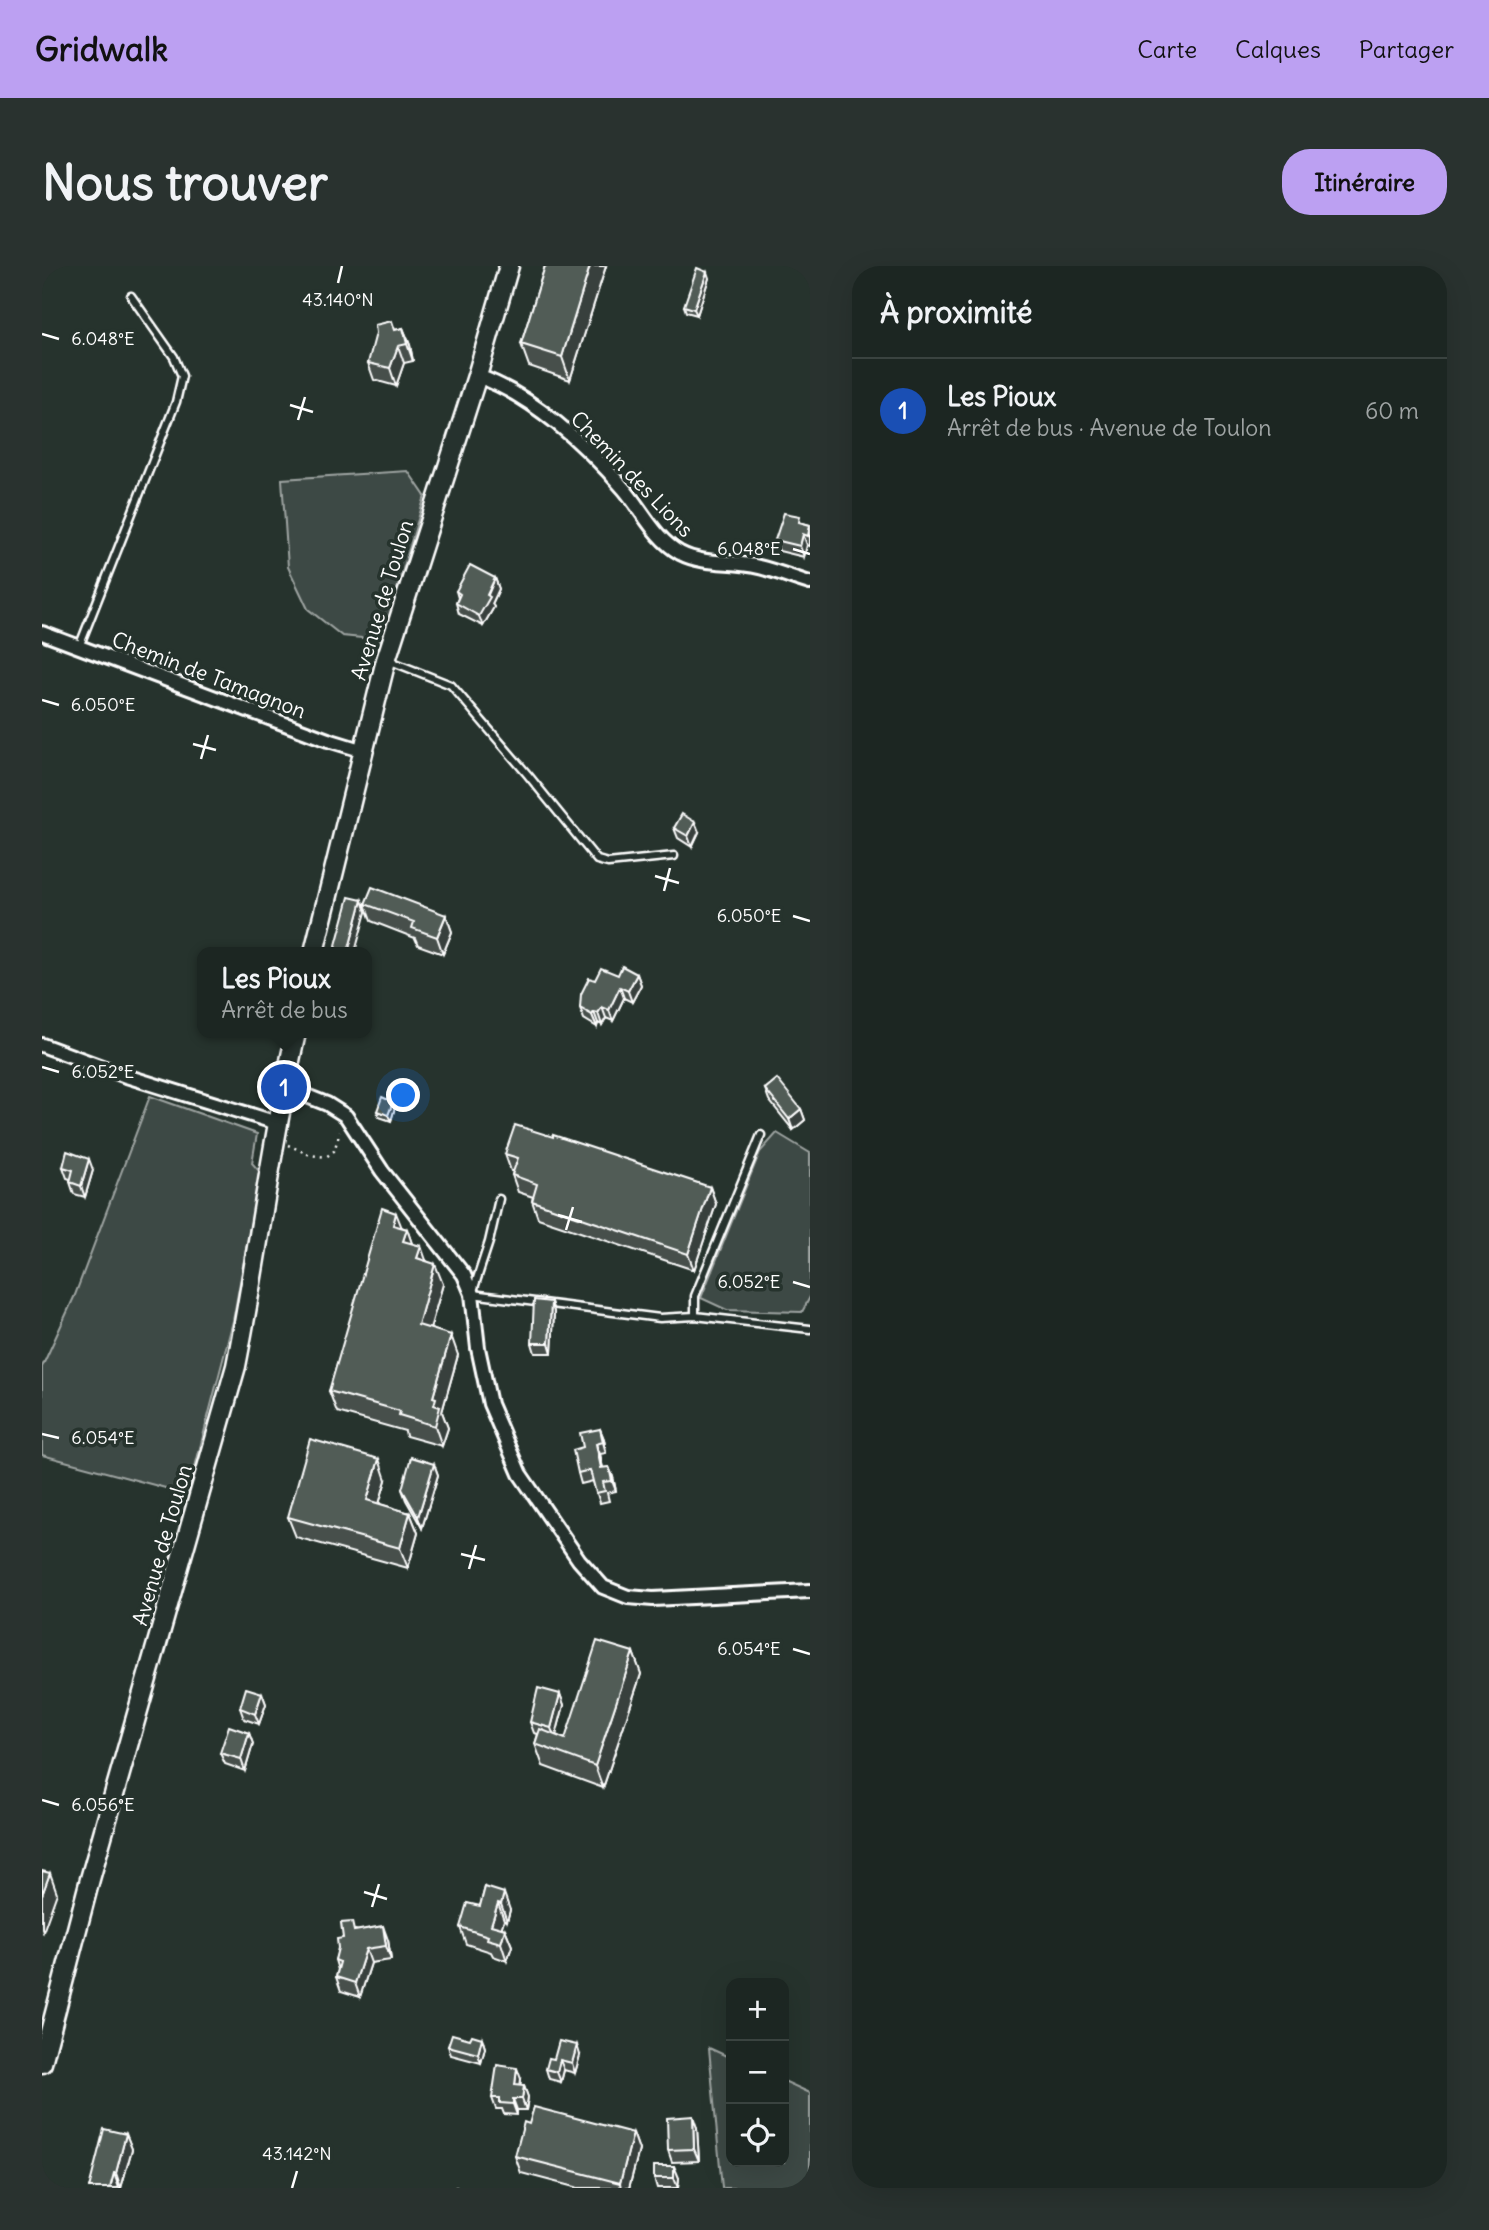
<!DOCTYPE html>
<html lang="fr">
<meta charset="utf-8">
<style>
:root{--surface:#1c2622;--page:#29322f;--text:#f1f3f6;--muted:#a0a5a5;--line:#3a4340;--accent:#bca0f2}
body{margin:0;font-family:Delius,sans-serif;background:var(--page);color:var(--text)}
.controls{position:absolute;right:21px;bottom:21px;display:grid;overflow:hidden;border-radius:14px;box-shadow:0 7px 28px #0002}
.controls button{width:63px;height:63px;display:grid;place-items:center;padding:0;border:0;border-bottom:2px solid var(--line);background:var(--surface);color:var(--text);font:35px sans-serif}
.you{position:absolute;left:362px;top:830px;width:24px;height:24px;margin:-18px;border:5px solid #fff;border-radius:50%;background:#1a73e8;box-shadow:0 0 0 10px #1a73e833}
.badge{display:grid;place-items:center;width:46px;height:46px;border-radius:50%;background:var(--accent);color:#fff;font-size:23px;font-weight:700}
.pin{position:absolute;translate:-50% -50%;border:4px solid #fff;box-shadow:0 2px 7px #0006}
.popup{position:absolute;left:155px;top:681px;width:175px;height:91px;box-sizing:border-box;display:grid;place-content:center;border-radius:14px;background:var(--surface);filter:drop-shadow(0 2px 5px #0005);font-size:23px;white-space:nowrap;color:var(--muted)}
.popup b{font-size:26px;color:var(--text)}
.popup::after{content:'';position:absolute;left:50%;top:100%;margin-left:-14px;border:14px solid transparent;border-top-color:var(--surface)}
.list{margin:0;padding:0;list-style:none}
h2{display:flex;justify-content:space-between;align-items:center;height:91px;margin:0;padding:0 28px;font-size:30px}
h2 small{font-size:23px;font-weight:400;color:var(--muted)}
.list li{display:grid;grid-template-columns:46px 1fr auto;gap:21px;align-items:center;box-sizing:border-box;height:105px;padding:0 28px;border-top:2px solid var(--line)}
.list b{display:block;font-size:26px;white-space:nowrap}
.list p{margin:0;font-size:23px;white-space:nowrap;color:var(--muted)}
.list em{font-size:23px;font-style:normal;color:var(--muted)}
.icon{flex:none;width:38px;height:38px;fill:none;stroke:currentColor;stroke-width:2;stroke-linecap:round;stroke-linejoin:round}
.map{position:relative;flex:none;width:768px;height:1922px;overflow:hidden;border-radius:28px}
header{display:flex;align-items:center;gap:42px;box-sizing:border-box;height:98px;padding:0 35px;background:var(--accent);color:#111}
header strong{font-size:33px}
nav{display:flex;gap:38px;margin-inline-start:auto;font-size:24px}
.intro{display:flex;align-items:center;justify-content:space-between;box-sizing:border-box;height:168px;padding:0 42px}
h1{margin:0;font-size:49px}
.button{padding:18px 32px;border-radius:28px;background:var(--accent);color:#111;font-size:24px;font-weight:700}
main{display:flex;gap:42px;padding:0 42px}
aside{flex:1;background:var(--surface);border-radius:28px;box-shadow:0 7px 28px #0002}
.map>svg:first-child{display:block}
.green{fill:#3e4944;stroke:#9ea4a2;stroke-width:2}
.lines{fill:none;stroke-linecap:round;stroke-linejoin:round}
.lane-casing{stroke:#fff;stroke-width:11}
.street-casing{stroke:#fff;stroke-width:18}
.secondary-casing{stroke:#fff;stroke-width:23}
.path{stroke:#fff;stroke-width:2.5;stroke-dasharray:2 5;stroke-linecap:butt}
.lane{stroke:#26332d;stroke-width:6}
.street{stroke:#26332d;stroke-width:12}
.secondary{stroke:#26332d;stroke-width:18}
.wall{fill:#464f4b;stroke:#fff;stroke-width:2}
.shaded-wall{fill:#39403d;stroke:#fff;stroke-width:2}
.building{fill:#515c57;stroke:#fff;stroke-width:2}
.ticks{fill:none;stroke:#fff;stroke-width:2.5}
.labels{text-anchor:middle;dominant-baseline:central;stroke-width:7;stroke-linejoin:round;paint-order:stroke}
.street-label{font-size:21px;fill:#fff;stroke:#26332d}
.ticks-label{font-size:18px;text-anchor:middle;fill:#fff;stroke:#26332d;stroke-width:7;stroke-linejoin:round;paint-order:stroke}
</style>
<header>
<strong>Gridwalk</strong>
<nav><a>Carte</a><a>Calques</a><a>Partager</a></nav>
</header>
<div class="intro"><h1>Nous trouver</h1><a class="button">Itinéraire</a></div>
<main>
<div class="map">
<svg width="768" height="1922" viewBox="0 0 768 1922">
<rect width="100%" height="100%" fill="#26332d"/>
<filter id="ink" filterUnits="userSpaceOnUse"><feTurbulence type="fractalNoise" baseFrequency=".0143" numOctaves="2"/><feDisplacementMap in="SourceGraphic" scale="14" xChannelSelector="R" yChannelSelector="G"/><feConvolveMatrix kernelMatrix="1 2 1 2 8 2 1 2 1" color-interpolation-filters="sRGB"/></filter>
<g filter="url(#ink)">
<g class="green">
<path d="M 366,205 L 383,230 L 340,374 L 300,370 L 266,343 L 246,301 L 240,213 Z"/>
<path d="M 108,830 L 215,868 L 210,897 L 218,906 L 191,1055 L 146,1228 L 0,1189 L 0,1101 L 33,1029 Z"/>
<path d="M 735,867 L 768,887 L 768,1031 L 760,1046 L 685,1044 L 659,1032 L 718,886 Z"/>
<path d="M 667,1782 L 689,1792 L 689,1896 L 742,1896 L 742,1815 L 768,1827 L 768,1922 L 680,1922 Z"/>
</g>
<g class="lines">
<defs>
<g id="lane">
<path d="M 37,381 L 134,136 L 140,110 L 132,91 L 89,30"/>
<path d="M 346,394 L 409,419 L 486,509 L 555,594 L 566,597 L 632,590"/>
<path d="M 457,933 L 447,976 L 430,1028 L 618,1052 L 653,1050 L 768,1063"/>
<path d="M 653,1050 L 653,1030 L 719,869"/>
</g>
<g id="street">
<path d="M 435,110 C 489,128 545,180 582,223 C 600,244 613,273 638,287 C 663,300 691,294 717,301 C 734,305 751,312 768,317"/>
<path d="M 0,367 L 286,474 L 322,485"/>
<path d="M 0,779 L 84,810 L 235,857"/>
<path d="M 242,821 L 285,838 L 304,850 L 340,905 L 422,1009 L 430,1028 L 436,1082 L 448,1138 L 478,1208 L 537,1294 L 561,1321 L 586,1331 L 611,1333 L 768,1325"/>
</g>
<g id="secondary">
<path d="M 272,686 L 344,394 L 435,110 L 467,0"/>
<path d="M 0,1797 L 48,1613 L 194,1100 C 216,989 229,877 254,767"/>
</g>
</defs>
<use href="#lane" class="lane-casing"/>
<use href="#street" class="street-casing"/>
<use href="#secondary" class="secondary-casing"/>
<g class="path">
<path d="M 246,879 L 268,889 L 284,891 L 292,885 L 298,866"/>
<path d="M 414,1920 L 414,1922"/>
</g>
<use href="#lane" class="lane"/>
<use href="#street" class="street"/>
<use href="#secondary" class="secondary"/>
</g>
<g class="wall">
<path d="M 503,0 L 564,0 L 528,114 L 487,100 L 479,78 Z"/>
<path d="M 667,12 L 655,49 L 644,46 L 642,40 Z"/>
<path d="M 361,62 L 368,79 L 371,95 L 362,97 L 354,120 L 332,114 L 326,97 L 353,64 Z"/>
<path d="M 761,257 L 768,259 L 768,280 L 765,279 L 762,291 L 737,285 L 733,274 Z"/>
<path d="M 453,312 L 457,323 L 450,338 L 452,341 L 441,360 L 417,348 L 414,337 L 416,332 L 414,325 Z"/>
<path d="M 632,562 L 657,566 L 650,581 L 636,572 Z"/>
<path d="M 323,638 L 404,649 L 410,666 L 401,688 L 376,679 L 373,672 L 329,655 Z"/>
<path d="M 595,708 L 599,719 L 590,736 L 582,732 L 571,755 L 564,752 L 560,759 L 556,757 L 555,761 L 542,753 L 538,742 L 553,714 L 576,709 Z"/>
<path d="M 723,823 L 759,843 L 763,854 L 751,864 L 727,834 Z"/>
<path d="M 353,841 L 349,855 L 337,851 L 335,845 Z"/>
<path d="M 463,888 L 668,921 L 674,938 L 652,1004 L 496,952 L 490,935 L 491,931 L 476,926 L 470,909 L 471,905 L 469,905 Z"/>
<path d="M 21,901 L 51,904 L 43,931 L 32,928 L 28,916 L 28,913 L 25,912 Z"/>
<path d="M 359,961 L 365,963 L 370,978 L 385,995 L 401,1018 L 388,1063 L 416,1089 L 400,1146 L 406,1162 L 400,1180 L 364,1170 L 363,1165 L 295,1146 L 287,1125 Z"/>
<path d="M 509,1036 L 512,1046 L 510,1087 L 493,1087 L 490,1077 Z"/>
<path d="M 558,1163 L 562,1173 L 564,1187 L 558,1188 L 561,1202 L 567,1201 L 571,1211 L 574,1225 L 565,1227 L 567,1235 L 558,1237 L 551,1215 L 539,1218 L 536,1207 L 541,1181 Z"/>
<path d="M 392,1198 L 396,1209 L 380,1262 L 364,1234 L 360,1223 Z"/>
<path d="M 344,1214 L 337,1238 L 368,1247 L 376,1267 L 366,1302 L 254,1271 L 246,1251 Z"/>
<path d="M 591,1386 L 599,1408 L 561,1522 L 501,1500 L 493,1478 L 496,1468 L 492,1467 L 488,1456 L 518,1428 L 522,1439 L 514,1469 L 523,1473 Z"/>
<path d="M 220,1427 L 224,1438 L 217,1458 L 202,1453 L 198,1442 Z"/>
<path d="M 207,1467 L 211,1478 L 203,1505 L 183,1498 L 178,1487 Z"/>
<path d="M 443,1621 L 468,1644 L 465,1655 L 462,1654 L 459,1662 L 463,1663 L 470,1680 L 465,1695 L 451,1690 L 449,1686 L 424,1678 L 418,1661 L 438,1640 Z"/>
<path d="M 313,1664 L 346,1674 L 349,1694 L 329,1697 L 318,1731 L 299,1725 L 294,1711 L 296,1704 L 293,1694 L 301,1672 Z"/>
<path d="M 440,1772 L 443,1782 L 439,1797 L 409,1789 L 406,1780 L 428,1773 Z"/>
<path d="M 538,1789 L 533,1807 L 522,1804 L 519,1816 L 507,1813 L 504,1803 L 512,1793 Z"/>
<path d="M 479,1813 L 478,1820 L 482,1820 L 486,1831 L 484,1844 L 475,1844 L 475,1849 L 462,1848 L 460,1843 L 454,1843 L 450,1832 Z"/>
<path d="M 487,1858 L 591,1867 L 597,1884 L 587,1922 L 536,1922 L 479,1907 L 473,1890 Z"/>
<path d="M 655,1862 L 657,1895 L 630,1896 L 626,1884 Z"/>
<path d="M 84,1868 L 90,1883 L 79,1922 L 47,1922 Z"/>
<path d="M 612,1912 L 637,1912 L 636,1922 L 615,1922 Z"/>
</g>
<g class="shaded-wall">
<path d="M 548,0 L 564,0 L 528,114 L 520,91 Z"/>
<path d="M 665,6 L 667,12 L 655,49 L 652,43 Z"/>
<path d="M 361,62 L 368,79 L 371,95 L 365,78 Z"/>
<path d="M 356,80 L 362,97 L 354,120 L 348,102 Z"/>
<path d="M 761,268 L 765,279 L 762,291 L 758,280 Z"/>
<path d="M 453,312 L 457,323 L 450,338 L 452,341 L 441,360 L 437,350 Z"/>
<path d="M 653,556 L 657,566 L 650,581 L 646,570 Z"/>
<path d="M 320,634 L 324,646 L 313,686 L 306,686 Z"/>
<path d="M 404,649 L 410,666 L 401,688 L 395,671 Z"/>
<path d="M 595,708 L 599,719 L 590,736 L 586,725 Z"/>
<path d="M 578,721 L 582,732 L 571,755 L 567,744 Z"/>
<path d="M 560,741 L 564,752 L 560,759 L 556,747 Z"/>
<path d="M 552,746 L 556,757 L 555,761 L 550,749 Z"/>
<path d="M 351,836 L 353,841 L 349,855 L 346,849 Z"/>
<path d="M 759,843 L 763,854 L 751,864 L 747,853 Z"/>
<path d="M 47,893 L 51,904 L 43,931 L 39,920 Z"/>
<path d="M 668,921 L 674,938 L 652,1004 L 646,988 Z"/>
<path d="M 354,947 L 362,967 L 351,959 Z"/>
<path d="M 365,963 L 372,983 L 361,975 Z"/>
<path d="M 379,980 L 386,1000 L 375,992 Z"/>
<path d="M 393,998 L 401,1018 L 383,1080 L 376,1059 Z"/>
<path d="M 509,1036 L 512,1046 L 510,1087 L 507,1077 Z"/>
<path d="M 409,1069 L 416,1089 L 400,1146 L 406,1162 L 400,1180 L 393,1160 L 391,1131 Z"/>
<path d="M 558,1163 L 562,1173 L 564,1187 L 561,1176 Z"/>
<path d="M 554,1178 L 558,1188 L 563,1213 L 559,1202 Z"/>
<path d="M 337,1193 L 344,1214 L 332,1255 L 325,1234 Z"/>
<path d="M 392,1198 L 396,1209 L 380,1262 L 376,1251 Z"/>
<path d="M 567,1201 L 571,1211 L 574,1225 L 570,1215 Z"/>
<path d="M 368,1247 L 376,1267 L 366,1302 L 358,1282 Z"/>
<path d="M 591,1386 L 599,1408 L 561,1522 L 553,1500 Z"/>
<path d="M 220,1427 L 224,1438 L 217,1458 L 213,1448 Z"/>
<path d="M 518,1428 L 522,1439 L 513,1473 L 509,1462 Z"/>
<path d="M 207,1467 L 211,1478 L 203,1505 L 199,1493 Z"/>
<path d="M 8,1607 L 15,1627 L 1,1666 L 0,1663 L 0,1629 Z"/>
<path d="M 462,1627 L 468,1644 L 465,1655 L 459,1638 Z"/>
<path d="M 456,1637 L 462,1654 L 455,1676 L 449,1659 Z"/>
<path d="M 341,1660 L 346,1674 L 349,1694 L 344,1680 Z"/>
<path d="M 463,1663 L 470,1680 L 465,1695 L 459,1677 Z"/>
<path d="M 324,1683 L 329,1697 L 318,1731 L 313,1717 Z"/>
<path d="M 440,1772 L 443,1782 L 439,1797 L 436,1788 Z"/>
<path d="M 535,1779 L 538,1789 L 533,1807 L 530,1797 Z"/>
<path d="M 518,1794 L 522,1804 L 519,1816 L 515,1806 Z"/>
<path d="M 475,1802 L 479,1813 L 477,1830 L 473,1819 Z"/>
<path d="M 482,1820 L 486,1831 L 484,1844 L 480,1833 Z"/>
<path d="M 471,1833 L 475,1844 L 475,1849 L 471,1838 Z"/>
<path d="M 651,1850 L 655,1862 L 657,1895 L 652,1883 Z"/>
<path d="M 591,1867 L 597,1884 L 587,1922 L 579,1922 L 578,1917 Z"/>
<path d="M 84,1868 L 90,1883 L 79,1922 L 74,1907 Z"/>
<path d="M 632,1900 L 637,1912 L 636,1922 L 632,1912 Z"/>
<path d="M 72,1907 L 77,1922 L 68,1922 Z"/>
</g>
<g class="building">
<path d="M 503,0 L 548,0 L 520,91 L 479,78 Z"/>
<path d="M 655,2 L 665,6 L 652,43 L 642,40 Z"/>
<path d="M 350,55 L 353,64 L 361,62 L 365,78 L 356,80 L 348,102 L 326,97 L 334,67 L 333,59 Z"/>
<path d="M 742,247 L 758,250 L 757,256 L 768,259 L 766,270 L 761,268 L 758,280 L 733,274 Z"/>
<path d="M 428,299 L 453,312 L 445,329 L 448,331 L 437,350 L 414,337 L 418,328 L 414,325 Z"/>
<path d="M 640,548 L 653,556 L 646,570 L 632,562 Z"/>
<path d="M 330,621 L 404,649 L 395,671 L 370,662 L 372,656 L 323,638 Z"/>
<path d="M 307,631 L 320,634 L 306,686 L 293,683 Z"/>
<path d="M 580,700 L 595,708 L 586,725 L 578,721 L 567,744 L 560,741 L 556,747 L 552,746 L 550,749 L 538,742 L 539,728 L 547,712 L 553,714 L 559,702 L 576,709 Z"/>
<path d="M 735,813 L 759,843 L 747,853 L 723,823 Z"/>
<path d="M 340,831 L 351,836 L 346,849 L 335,845 Z"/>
<path d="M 473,859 L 511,871 L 511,869 L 668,921 L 646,988 L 490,935 L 495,918 L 470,909 L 476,892 L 463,888 Z"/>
<path d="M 25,885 L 47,893 L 39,920 L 28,916 L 31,904 L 21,901 Z"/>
<path d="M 340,942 L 354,947 L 351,959 L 365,963 L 361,975 L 379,980 L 375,992 L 393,998 L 376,1059 L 409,1069 L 391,1131 L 394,1132 L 392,1139 L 398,1141 L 393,1160 L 357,1149 L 358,1145 L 287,1125 Z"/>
<path d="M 492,1034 L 509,1036 L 507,1077 L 490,1077 Z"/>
<path d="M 558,1163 L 561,1176 L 554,1178 L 559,1202 L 567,1201 L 570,1215 L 561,1216 L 563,1225 L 554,1227 L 548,1204 L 536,1207 L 531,1184 L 541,1181 L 538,1167 Z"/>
<path d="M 268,1173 L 337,1193 L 325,1234 L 368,1247 L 358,1282 L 246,1251 Z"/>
<path d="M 369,1191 L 392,1198 L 376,1251 L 360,1223 Z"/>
<path d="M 555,1375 L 591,1386 L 553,1500 L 493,1478 L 498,1463 L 523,1473 Z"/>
<path d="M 204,1422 L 220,1427 L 213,1448 L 198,1442 Z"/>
<path d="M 496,1422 L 518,1428 L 509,1462 L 488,1456 Z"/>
<path d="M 187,1460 L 207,1467 L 199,1493 L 178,1487 Z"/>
<path d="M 0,1605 L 8,1607 L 0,1629 Z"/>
<path d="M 443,1621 L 462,1627 L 459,1638 L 456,1637 L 449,1659 L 463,1663 L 459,1677 L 445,1673 L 446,1670 L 418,1661 L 425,1637 L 438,1640 Z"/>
<path d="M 310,1656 L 312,1665 L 341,1660 L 344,1680 L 324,1683 L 313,1717 L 294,1711 L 298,1696 L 293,1694 L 296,1682 L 295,1673 L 301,1672 L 299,1657 Z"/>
<path d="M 410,1768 L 428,1773 L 430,1769 L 440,1772 L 436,1788 L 406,1780 Z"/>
<path d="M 517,1775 L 535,1779 L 530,1797 L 518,1794 L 515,1806 L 504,1803 L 507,1792 L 512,1793 Z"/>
<path d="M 455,1799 L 475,1802 L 473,1819 L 482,1820 L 480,1833 L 471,1833 L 471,1838 L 458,1837 L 458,1832 L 450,1832 Z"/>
<path d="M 492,1841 L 591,1867 L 578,1917 L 473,1890 L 482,1856 L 487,1858 Z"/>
<path d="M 651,1850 L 652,1883 L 626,1884 L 625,1852 Z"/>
<path d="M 62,1863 L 84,1868 L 74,1907 L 72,1907 L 68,1922 L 47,1922 Z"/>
<rect x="612" y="1900" width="20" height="12"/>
</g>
</g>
<path class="ticks" d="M 296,17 L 300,0M 0,68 L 17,73M 248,139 L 271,146M 256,154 L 263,131M 751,283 L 768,288M 0,434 L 17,439M 151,478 L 174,484M 159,493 L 166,469M 613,610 L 637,617M 622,625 L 628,602M 751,650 L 768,655M 0,801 L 17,806M 516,949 L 540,956M 524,964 L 531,941M 751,1016 L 768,1021M 0,1168 L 17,1172M 419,1288 L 443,1294M 427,1303 L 434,1279M 751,1383 L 768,1388M 0,1534 L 17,1539M 322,1626 L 345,1633M 330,1641 L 337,1618M 250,1922 L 255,1905"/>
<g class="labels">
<g class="street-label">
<text transform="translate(590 208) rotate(46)">Chemin des Lions</text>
<text transform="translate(340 334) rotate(-73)">Avenue de Toulon</text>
<text transform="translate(167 409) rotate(21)">Chemin de Tamagnon</text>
<text transform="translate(120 1279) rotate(-74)">Avenue de Toulon</text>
</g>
</g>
<g class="ticks-label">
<text x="296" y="40">43.140°N</text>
<text x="61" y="79">6.048°E</text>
<text x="707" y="289">6.048°E</text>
<text x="61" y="445">6.050°E</text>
<text x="707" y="656">6.050°E</text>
<text x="61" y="812">6.052°E</text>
<text x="707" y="1022">6.052°E</text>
<text x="61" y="1178">6.054°E</text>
<text x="707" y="1389">6.054°E</text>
<text x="61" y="1545">6.056°E</text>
<text x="255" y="1894">43.142°N</text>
</g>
</svg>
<div class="controls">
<button>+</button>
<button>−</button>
<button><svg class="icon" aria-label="locate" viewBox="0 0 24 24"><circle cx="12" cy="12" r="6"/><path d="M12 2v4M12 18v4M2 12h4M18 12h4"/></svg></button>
</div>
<div class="you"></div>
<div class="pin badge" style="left:242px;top:821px;background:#1a4fb4">1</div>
<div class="popup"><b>Les Pioux</b>Arrêt de bus</div>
</div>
<aside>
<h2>À proximité<small></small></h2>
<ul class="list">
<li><span class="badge" style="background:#1a4fb4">1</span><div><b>Les Pioux</b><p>Arrêt de bus · Avenue de Toulon</p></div><em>60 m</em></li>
</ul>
</aside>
</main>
